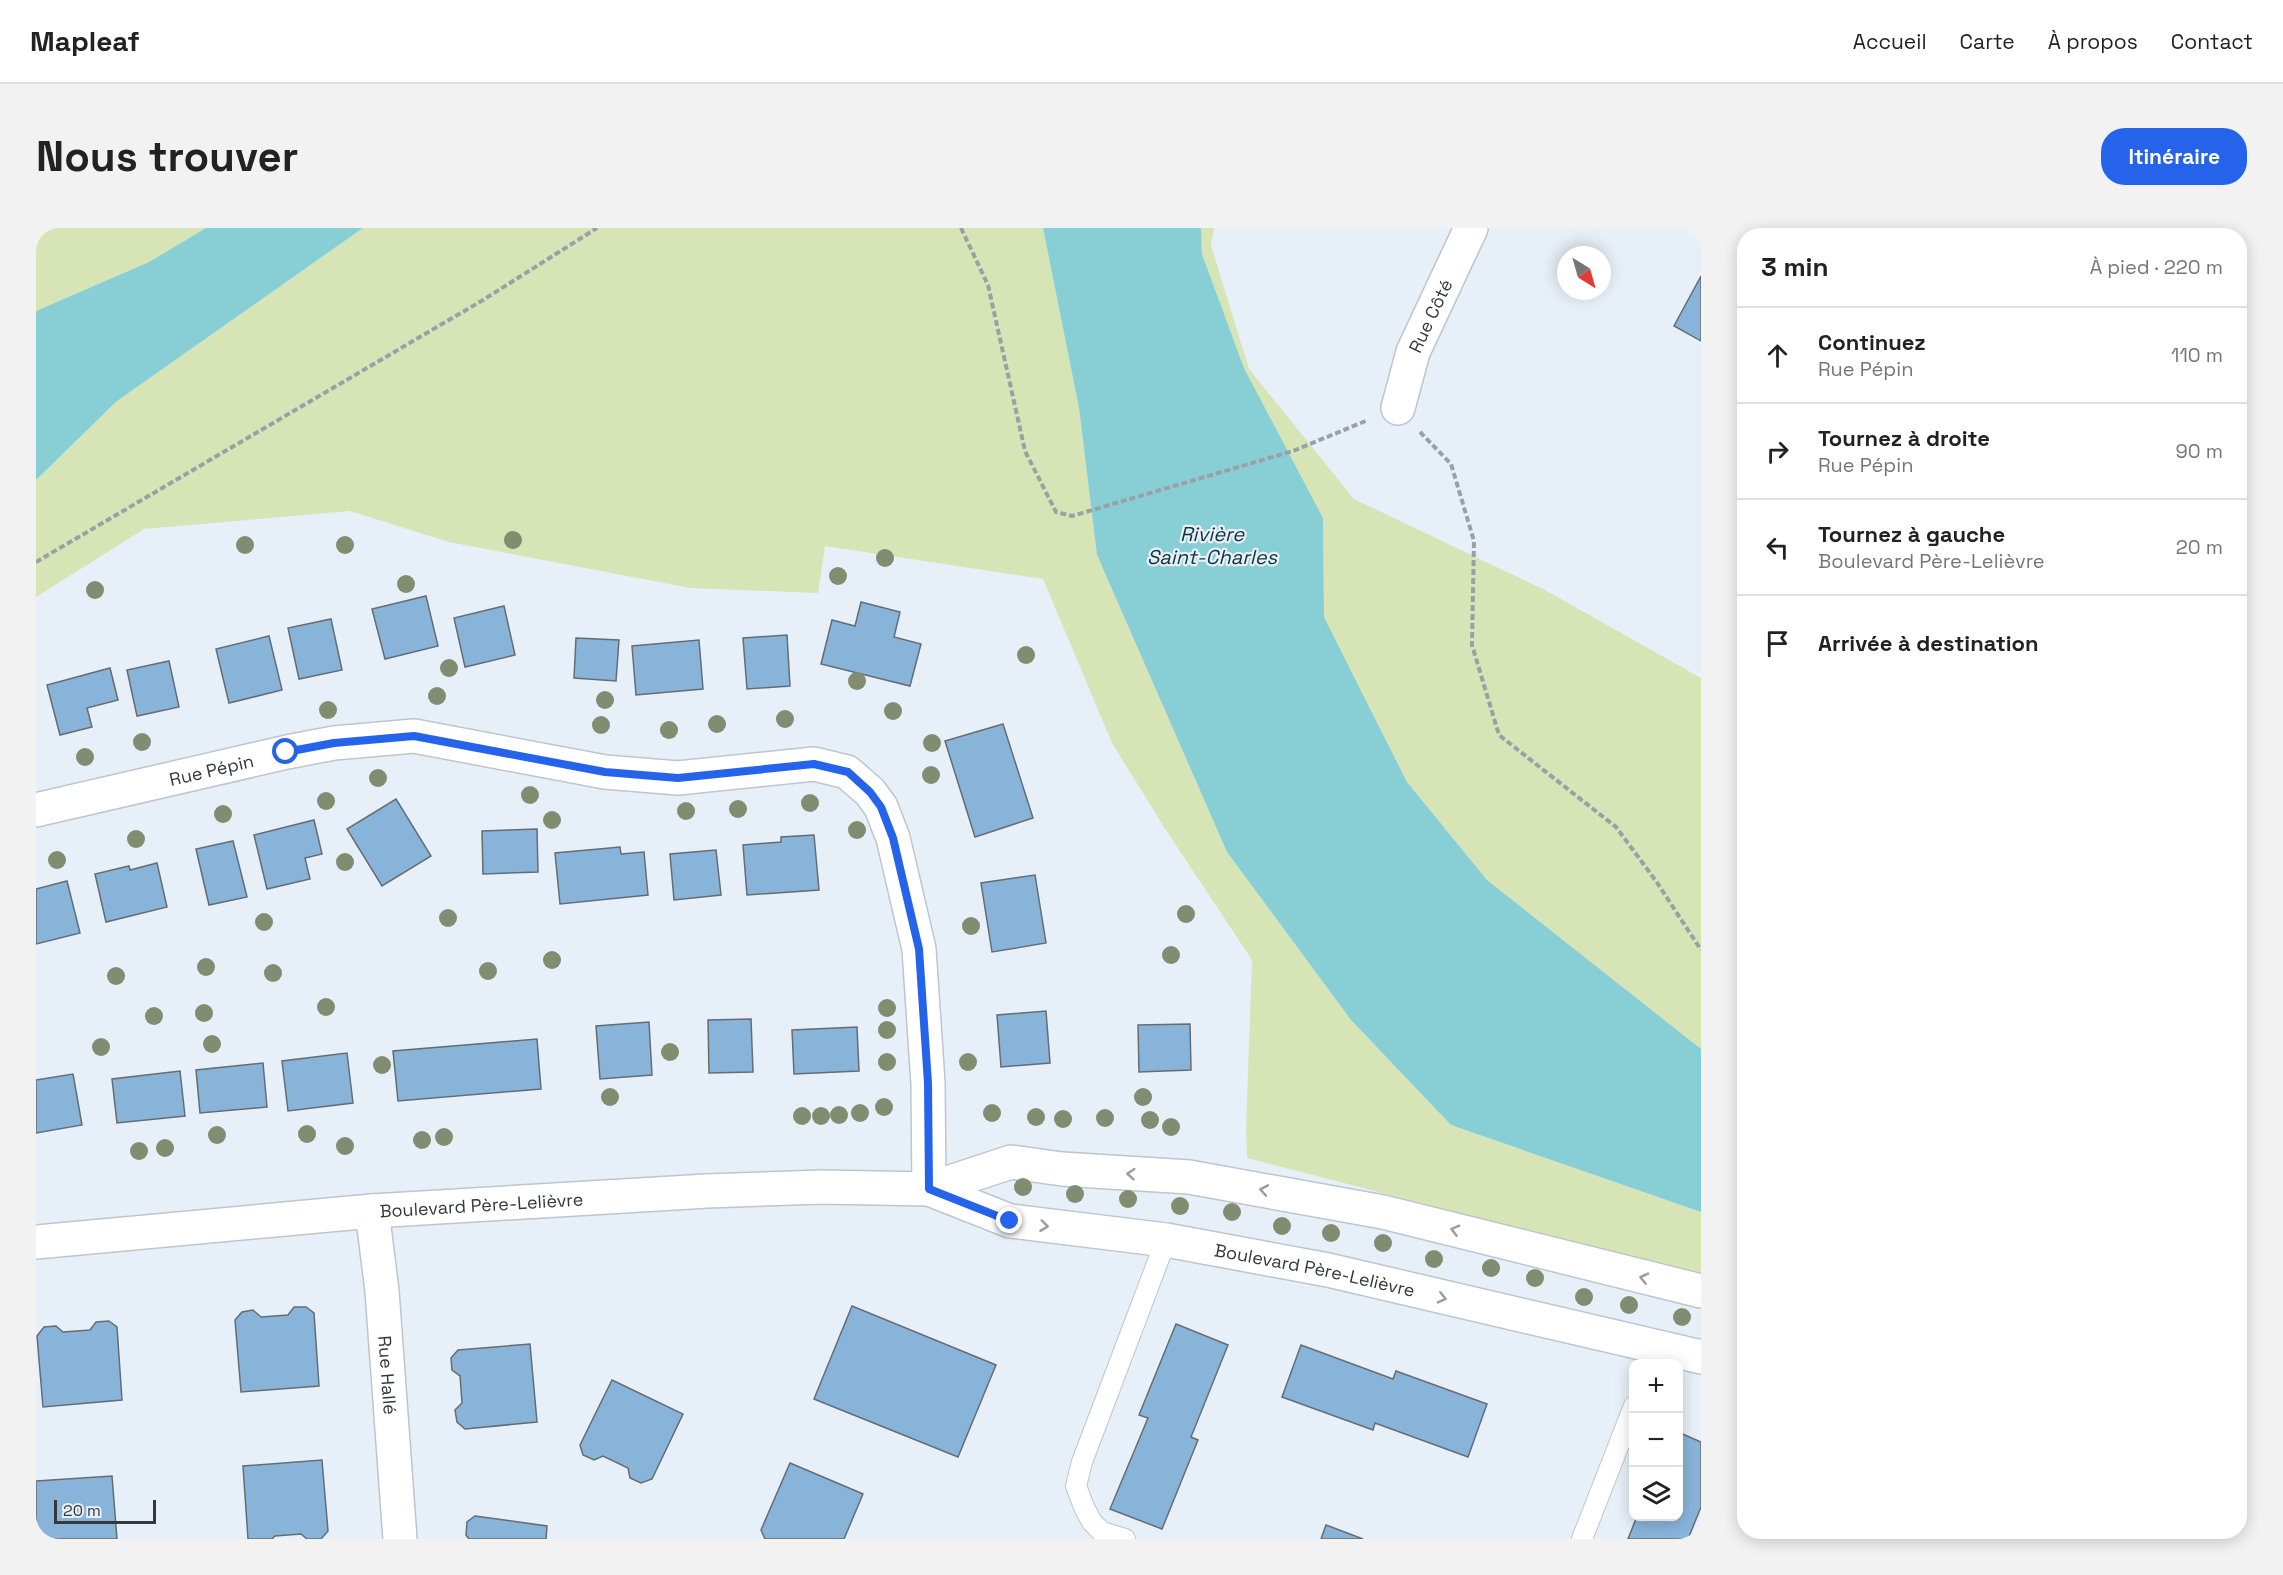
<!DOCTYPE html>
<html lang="fr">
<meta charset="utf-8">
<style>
:root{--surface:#fff;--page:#f2f2f2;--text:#222;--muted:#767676;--line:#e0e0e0;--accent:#2563eb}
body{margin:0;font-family:"Space Grotesk",sans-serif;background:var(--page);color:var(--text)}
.controls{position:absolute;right:18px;bottom:18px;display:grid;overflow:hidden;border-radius:12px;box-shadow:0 3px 15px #0003}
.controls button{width:54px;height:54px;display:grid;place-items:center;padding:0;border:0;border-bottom:2px solid var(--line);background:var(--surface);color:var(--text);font:30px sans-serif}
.compass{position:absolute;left:1521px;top:18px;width:54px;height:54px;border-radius:50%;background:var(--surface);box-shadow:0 3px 15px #0003;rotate:143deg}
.scale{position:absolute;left:18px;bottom:15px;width:102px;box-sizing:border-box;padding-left:6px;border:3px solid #35383b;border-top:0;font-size:16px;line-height:21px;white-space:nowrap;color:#35383b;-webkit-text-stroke:4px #e7f0f8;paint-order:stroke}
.stop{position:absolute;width:18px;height:18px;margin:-14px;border:4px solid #2563eb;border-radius:50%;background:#fff}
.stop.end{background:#2563eb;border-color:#fff;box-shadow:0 2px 6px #0008}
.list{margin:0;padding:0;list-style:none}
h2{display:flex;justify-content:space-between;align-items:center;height:78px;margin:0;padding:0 24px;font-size:26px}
h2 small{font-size:20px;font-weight:400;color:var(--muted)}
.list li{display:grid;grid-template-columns:39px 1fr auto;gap:18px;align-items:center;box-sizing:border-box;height:96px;padding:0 24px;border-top:2px solid var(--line)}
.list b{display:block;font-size:22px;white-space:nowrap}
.list p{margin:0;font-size:20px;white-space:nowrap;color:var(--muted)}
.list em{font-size:20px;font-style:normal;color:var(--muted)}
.icon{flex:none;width:33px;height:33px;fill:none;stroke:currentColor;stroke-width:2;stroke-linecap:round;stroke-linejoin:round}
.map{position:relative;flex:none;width:1665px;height:1311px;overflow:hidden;border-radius:24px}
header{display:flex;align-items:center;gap:36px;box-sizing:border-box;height:84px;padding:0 30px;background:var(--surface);border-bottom:2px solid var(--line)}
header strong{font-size:28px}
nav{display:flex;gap:33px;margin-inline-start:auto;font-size:21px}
.intro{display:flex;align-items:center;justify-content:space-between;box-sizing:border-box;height:144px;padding:0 36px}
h1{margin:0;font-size:42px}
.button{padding:15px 27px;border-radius:24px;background:var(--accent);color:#fff;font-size:21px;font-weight:700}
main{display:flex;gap:36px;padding:0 36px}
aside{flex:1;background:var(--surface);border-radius:24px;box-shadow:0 3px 15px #0003}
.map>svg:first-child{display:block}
.green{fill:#d7e4b6}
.water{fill:#88cfd5}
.building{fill:#89b4da;stroke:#656c73;stroke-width:1.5}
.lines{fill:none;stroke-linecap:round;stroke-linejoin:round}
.lane-casing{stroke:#bdc5cd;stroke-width:22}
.street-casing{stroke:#bdc5cd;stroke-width:36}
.secondary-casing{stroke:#bdc5cd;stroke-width:36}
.path{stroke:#9aa1a6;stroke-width:4;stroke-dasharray:6 3;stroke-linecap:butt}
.lane{stroke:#fff;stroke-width:20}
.street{stroke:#fff;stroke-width:33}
.secondary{stroke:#fff;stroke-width:33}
.tree{fill:#828c70}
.oneway{stroke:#9a9c9d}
.route{stroke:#2563eb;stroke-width:8}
.labels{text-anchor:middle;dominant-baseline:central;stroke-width:4.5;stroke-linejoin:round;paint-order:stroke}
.street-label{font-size:18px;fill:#35383b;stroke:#e7f0f8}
.water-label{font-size:20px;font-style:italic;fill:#0f3336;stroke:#e7f0f8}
</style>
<header>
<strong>Mapleaf</strong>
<nav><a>Accueil</a><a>Carte</a><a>À propos</a><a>Contact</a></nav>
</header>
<div class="intro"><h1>Nous trouver</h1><a class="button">Itinéraire</a></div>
<main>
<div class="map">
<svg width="1665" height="1311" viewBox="0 0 1665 1311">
<rect width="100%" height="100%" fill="#e7f0f8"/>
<g class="green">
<path d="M 0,0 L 170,0 L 113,34 L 0,83 Z"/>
<path d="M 327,0 L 1007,0 L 1043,180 L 1061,327 L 1191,624 L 1315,792 L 1415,897 L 1665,984 L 1665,1047 L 1211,930 L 1210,901 L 1216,732 L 1128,599 L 1076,515 L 1007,351 L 789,318 L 782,365 L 654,360 L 413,314 L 314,283 L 108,301 L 0,369 L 0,252 L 81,173 Z"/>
<path d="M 1165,0 L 1178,0 L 1175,17 L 1213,141 L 1318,271 L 1509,362 L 1665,450 L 1665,821 L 1451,652 L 1371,554 L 1288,389 L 1287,290 L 1208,140 L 1166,26 Z"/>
</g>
<g class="water">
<path d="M 170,0 L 327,0 L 81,173 L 0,252 L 0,83 L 113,34 Z"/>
<path d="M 1007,0 L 1165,0 L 1166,26 L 1208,140 L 1287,290 L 1288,389 L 1371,554 L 1451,652 L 1665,821 L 1665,984 L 1415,897 L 1315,792 L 1191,624 L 1061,327 L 1043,180 Z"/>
</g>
<g class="building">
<path d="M 1665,48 L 1665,113 L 1638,98 Z"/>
<path d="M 390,368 L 402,418 L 349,431 L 336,381 Z"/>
<path d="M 825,374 L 864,384 L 858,409 L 885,416 L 874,458 L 785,436 L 796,392 L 819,398 Z"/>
<path d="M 468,378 L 479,427 L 429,439 L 418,390 Z"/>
<path d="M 295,391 L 306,442 L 263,451 L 252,400 Z"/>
<path d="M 751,407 L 754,458 L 711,461 L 707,410 Z"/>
<path d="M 233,408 L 246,462 L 193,475 L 180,421 Z"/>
<path d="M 540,410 L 583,412 L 580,453 L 538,450 Z"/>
<path d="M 663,412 L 667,461 L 600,467 L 596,418 Z"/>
<path d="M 133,433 L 143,479 L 101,488 L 91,442 Z"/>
<path d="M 74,440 L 82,472 L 51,480 L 56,499 L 24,507 L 11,457 Z"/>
<path d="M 967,496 L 997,590 L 939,609 L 909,513 Z"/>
<path d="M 360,571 L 395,628 L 346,658 L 311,601 Z"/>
<path d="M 278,592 L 286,626 L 269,630 L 274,651 L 231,661 L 218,607 Z"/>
<path d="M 501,601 L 502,644 L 447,646 L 446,603 Z"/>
<path d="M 778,607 L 783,662 L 711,667 L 707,617 L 745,614 L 745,609 Z"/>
<path d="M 197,613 L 211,669 L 173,677 L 160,621 Z"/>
<path d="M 584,619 L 585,626 L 608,624 L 612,667 L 524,676 L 519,625 Z"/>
<path d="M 680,622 L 685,667 L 638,672 L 634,626 Z"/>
<path d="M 121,635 L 131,679 L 70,694 L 59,646 L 93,638 L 94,642 Z"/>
<path d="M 999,647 L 1010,715 L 956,724 L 945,655 Z"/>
<path d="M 31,653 L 44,705 L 0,716 L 0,661 Z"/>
<path d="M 1010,783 L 1014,835 L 965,839 L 961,787 Z"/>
<path d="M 715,791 L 717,844 L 673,845 L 672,792 Z"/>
<path d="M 613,794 L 616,847 L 564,851 L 560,798 Z"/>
<path d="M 1154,796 L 1155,842 L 1103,844 L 1102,797 Z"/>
<path d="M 821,799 L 823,843 L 758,846 L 756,802 Z"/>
<path d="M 501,811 L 505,861 L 362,873 L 357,823 Z"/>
<path d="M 311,825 L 317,875 L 252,883 L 246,833 Z"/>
<path d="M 227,835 L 231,879 L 164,885 L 160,842 Z"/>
<path d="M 144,843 L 149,888 L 81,895 L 76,851 Z"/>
<path d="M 37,846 L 46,897 L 0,905 L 0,852 Z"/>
<path d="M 816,1078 L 960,1137 L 922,1229 L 778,1171 Z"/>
<path d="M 258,1079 L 270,1079 L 278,1085 L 283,1158 L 205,1164 L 199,1092 L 206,1084 L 217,1082 L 225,1089 L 252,1087 Z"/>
<path d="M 73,1093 L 81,1099 L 86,1172 L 7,1179 L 1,1108 L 8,1099 L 20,1098 L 27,1104 L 54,1102 L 60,1094 Z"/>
<path d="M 1140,1096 L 1192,1117 L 1155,1209 L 1162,1212 L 1126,1301 L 1074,1281 L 1112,1190 L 1103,1187 Z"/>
<path d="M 494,1116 L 501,1194 L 429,1201 L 421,1194 L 419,1182 L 426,1175 L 424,1148 L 416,1142 L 415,1130 L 422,1122 Z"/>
<path d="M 1265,1117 L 1357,1151 L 1360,1143 L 1451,1176 L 1432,1229 L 1339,1195 L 1337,1202 L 1246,1169 Z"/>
<path d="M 576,1152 L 647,1186 L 616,1251 L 605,1255 L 594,1250 L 592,1240 L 567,1228 L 558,1232 L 547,1227 L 544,1217 Z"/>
<path d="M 1642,1204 L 1665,1214 L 1665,1279 L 1652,1311 L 1592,1311 L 1601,1288 L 1642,1288 Z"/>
<path d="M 286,1232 L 292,1303 L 285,1311 L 271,1311 L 265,1306 L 239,1308 L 236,1311 L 212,1311 L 207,1238 Z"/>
<path d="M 754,1235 L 827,1266 L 808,1311 L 729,1311 L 725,1302 Z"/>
<path d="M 76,1248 L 81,1311 L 0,1311 L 0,1253 Z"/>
<path d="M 439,1288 L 511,1298 L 510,1311 L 433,1311 L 430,1307 L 431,1294 Z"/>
<path d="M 1290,1297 L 1327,1311 L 1285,1311 Z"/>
</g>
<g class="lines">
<defs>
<g id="lane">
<path d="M 1089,1311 L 1066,1304 L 1056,1294 L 1048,1279 L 1040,1258 L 1046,1234 L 1130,1012"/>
<path d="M 1546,1311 L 1598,1178"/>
</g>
<g id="street">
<path id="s1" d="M 1362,180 L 1377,124 L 1435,0"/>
<path id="s2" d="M 0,582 L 251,524 L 298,515 L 378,508 L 569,544 L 642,550 L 778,536 L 811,544 L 834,564 L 845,579 L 857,610 L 883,721 L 892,855 L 893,961"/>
<path id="s3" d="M 336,983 L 346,1063 L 364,1311"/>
</g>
<g id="secondary">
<path id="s4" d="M 893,961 L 974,993 L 1130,1012 L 1292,1042 L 1665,1129"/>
<path id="s5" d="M 0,1014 L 336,983 L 671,963 L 786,959 L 893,961 L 975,934 L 1026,941 L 1153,949 L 1347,984 L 1665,1063"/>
</g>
</defs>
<use href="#lane" class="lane-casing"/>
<use href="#street" class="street-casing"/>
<use href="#secondary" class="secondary-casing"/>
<g class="path">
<path d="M 925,0 L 952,57 L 989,223 L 1020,284 L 1036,288 L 1257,223 L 1332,192"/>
<path d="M 1384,204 L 1415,236 L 1438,313 L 1436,417 L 1463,507 L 1580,599 L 1620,653 L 1665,722"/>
<path d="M 0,334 L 447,72 L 561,0"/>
</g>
<use href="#lane" class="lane"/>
<use href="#street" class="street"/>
<use href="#secondary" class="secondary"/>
</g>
<g class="tree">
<circle cx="477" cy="312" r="9"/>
<circle cx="209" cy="317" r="9"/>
<circle cx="309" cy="317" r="9"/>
<circle cx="849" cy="330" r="9"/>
<circle cx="802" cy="348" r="9"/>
<circle cx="370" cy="356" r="9"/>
<circle cx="59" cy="362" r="9"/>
<circle cx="990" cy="427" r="9"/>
<circle cx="413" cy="440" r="9"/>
<circle cx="821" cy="453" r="9"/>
<circle cx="401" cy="468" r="9"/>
<circle cx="569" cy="472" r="9"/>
<circle cx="292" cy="482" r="9"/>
<circle cx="857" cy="483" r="9"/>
<circle cx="749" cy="491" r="9"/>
<circle cx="681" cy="496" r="9"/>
<circle cx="565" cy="497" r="9"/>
<circle cx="633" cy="502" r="9"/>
<circle cx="106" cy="514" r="9"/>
<circle cx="896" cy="515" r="9"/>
<circle cx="49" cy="529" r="9"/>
<circle cx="895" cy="547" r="9"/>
<circle cx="342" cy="550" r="9"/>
<circle cx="494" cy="567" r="9"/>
<circle cx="290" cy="573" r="9"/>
<circle cx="774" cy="575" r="9"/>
<circle cx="702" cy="581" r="9"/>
<circle cx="650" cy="583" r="9"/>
<circle cx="187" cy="586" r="9"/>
<circle cx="516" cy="592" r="9"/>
<circle cx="821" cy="602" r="9"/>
<circle cx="100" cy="611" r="9"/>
<circle cx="21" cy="632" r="9"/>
<circle cx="309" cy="634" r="9"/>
<circle cx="1150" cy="686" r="9"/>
<circle cx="412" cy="690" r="9"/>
<circle cx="228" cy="694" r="9"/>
<circle cx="935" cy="698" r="9"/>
<circle cx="1135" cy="727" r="9"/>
<circle cx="516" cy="732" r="9"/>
<circle cx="170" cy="739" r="9"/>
<circle cx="452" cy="743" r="9"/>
<circle cx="237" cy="745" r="9"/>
<circle cx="80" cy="748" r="9"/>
<circle cx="290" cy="779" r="9"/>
<circle cx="851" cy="780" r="9"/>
<circle cx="168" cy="785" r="9"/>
<circle cx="118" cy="788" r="9"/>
<circle cx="851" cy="802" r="9"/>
<circle cx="176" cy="816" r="9"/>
<circle cx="65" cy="819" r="9"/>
<circle cx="634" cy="824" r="9"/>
<circle cx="851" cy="834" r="9"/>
<circle cx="932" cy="834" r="9"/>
<circle cx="346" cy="837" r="9"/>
<circle cx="574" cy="869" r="9"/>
<circle cx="1107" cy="869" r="9"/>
<circle cx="848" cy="879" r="9"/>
<circle cx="824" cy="885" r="9"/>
<circle cx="956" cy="885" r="9"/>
<circle cx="803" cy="887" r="9"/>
<circle cx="766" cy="888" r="9"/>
<circle cx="785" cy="888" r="9"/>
<circle cx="1000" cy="889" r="9"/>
<circle cx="1069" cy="890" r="9"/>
<circle cx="1027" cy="891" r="9"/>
<circle cx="1114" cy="892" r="9"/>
<circle cx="1135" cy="899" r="9"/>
<circle cx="271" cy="906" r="9"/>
<circle cx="181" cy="907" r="9"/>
<circle cx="408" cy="909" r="9"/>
<circle cx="386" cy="912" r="9"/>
<circle cx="309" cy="918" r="9"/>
<circle cx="129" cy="920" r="9"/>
<circle cx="103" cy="923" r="9"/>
<circle cx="987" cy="959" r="9"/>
<circle cx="1039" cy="966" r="9"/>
<circle cx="1092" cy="971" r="9"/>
<circle cx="1144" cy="978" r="9"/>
<circle cx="1196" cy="984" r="9"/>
<circle cx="1246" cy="998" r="9"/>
<circle cx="1295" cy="1005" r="9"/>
<circle cx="1347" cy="1015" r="9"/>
<circle cx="1398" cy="1031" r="9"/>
<circle cx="1455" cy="1040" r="9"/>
<circle cx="1499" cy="1050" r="9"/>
<circle cx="1548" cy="1069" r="9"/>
<circle cx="1593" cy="1077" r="9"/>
<circle cx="1646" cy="1089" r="9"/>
</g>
<defs><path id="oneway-chevron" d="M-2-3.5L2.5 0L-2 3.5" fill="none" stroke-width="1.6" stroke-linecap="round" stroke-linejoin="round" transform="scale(1.5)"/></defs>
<g class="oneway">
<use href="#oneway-chevron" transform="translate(1095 946) rotate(-176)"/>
<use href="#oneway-chevron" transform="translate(1228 962) rotate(-170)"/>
<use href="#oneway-chevron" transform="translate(1008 998) rotate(7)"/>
<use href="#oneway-chevron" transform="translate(1419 1002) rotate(-166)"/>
<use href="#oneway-chevron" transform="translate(1608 1050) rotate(-167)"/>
<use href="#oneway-chevron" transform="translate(1406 1070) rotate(13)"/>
</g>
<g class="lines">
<path class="route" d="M 250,524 L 298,515 L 378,508 L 569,544 L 642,550 L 778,536 L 812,544 L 834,564 L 845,579 L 857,610 L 883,721 L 892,855 L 893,961 L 974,993"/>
</g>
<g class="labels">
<g class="street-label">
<text stroke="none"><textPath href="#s1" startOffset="98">Rue Côté</textPath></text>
<text stroke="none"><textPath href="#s2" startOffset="180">Rue Pépin</textPath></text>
<text stroke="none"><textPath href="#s5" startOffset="447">Boulevard Père-Lelièvre</textPath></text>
<text stroke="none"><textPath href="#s4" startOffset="396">Boulevard Père-Lelièvre</textPath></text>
<text stroke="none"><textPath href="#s3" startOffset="165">Rue Hallé</textPath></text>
</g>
<g class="water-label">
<text x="1176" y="306">Rivière<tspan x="1176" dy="23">Saint-Charles</tspan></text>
</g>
</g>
</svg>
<div class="controls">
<button>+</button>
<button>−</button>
<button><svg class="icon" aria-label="layers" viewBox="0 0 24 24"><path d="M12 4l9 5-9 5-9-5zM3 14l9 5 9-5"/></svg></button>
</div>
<svg class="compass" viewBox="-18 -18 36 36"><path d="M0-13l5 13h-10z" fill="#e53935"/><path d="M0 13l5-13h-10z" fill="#767676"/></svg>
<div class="scale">20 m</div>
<div class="stop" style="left:250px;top:524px"></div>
<div class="stop end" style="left:974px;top:993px"></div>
</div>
<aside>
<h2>3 min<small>À pied · 220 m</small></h2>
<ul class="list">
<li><svg class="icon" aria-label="ahead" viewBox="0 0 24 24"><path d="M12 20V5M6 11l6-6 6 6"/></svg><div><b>Continuez</b><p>Rue Pépin</p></div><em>110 m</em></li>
<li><svg class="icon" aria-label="right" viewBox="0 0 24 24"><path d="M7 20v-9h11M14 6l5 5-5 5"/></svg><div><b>Tournez à droite</b><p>Rue Pépin</p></div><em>90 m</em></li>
<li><svg class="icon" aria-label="left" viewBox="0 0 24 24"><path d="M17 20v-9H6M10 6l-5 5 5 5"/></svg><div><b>Tournez à gauche</b><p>Boulevard Père-Lelièvre</p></div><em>20 m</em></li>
<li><svg class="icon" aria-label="arrive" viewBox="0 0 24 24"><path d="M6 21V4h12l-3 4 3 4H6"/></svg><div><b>Arrivée à destination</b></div></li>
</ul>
</aside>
</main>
